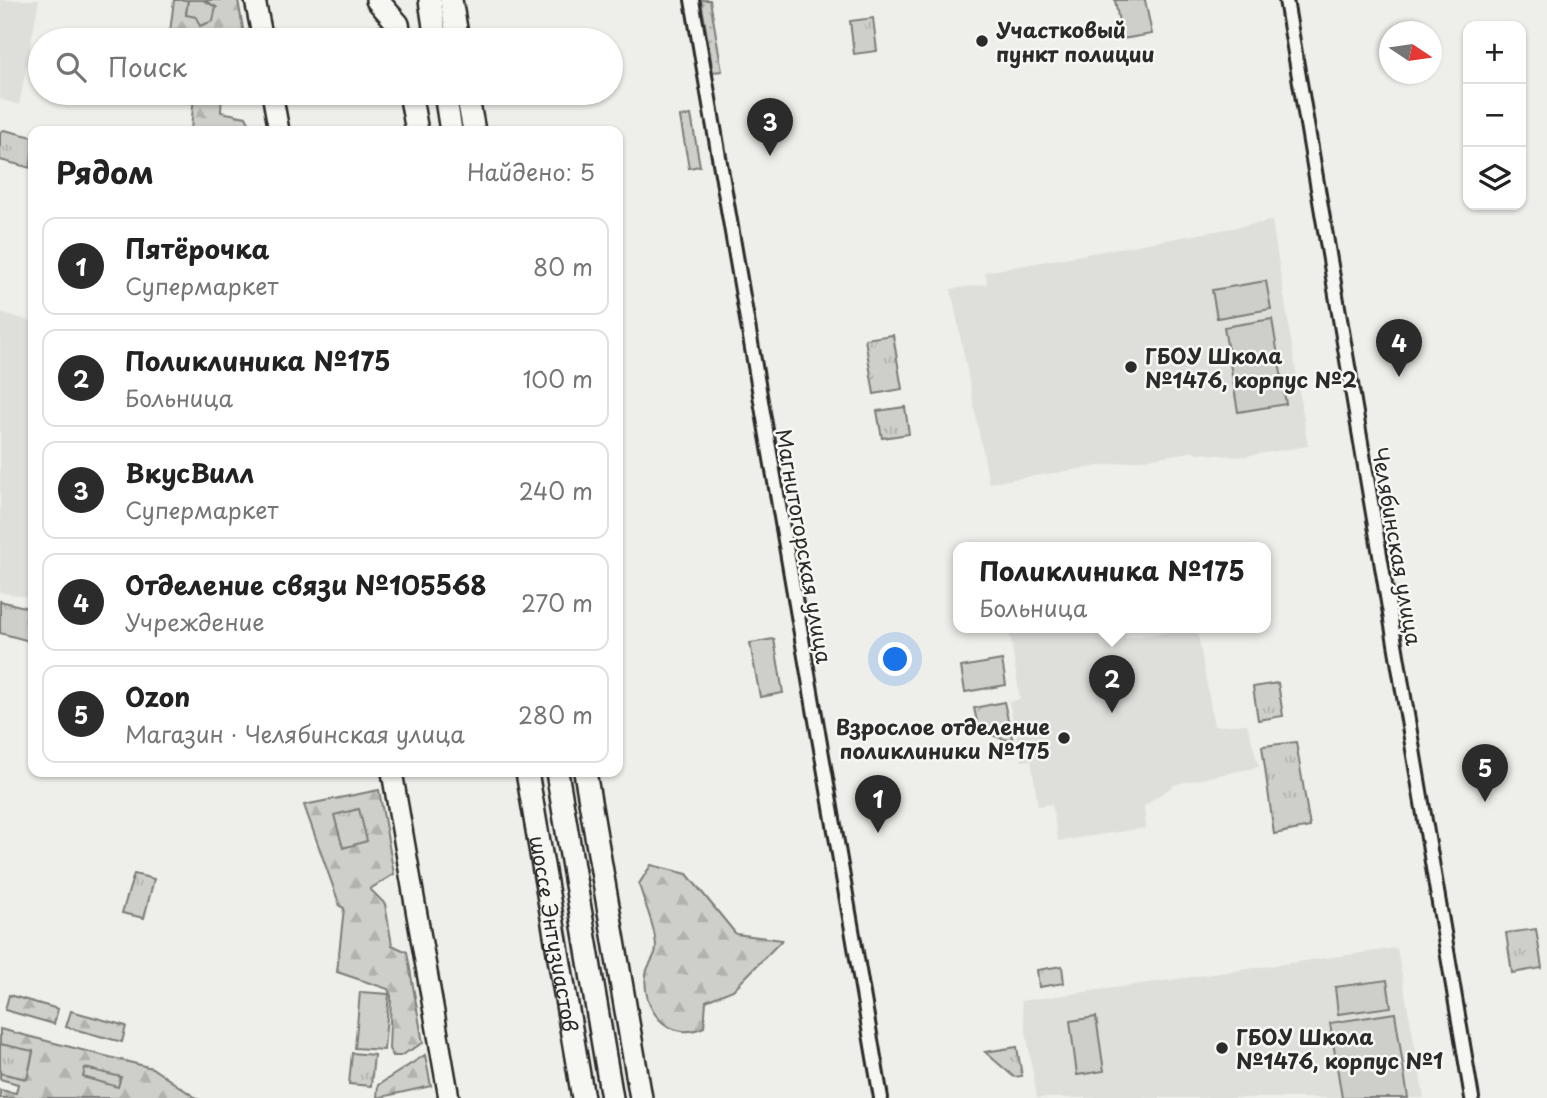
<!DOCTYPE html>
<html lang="ru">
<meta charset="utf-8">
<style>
:root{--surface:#fff;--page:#f2f2f2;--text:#222;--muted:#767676;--line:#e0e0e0;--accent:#2b2b2b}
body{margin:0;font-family:"Playpen Sans",sans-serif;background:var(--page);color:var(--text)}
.controls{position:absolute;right:21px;top:21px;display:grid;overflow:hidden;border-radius:14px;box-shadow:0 2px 5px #0004}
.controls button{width:63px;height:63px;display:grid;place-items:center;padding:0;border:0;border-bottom:2px solid var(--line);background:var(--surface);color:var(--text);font:35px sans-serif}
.compass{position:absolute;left:1379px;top:21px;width:63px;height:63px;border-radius:50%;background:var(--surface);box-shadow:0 2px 5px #0004;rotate:103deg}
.you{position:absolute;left:896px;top:660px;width:24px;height:24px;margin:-18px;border:5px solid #fff;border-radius:50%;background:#1a73e8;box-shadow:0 0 0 10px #1a73e833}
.badge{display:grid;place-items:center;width:46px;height:46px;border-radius:50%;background:var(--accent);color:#fff;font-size:23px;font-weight:700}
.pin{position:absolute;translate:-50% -58px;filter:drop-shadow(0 2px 4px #0008)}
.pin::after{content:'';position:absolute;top:37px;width:24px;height:21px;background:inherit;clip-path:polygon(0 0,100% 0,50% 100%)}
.popup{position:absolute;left:953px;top:542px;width:318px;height:91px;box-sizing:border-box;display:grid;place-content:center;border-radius:14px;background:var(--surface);filter:drop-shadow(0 2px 5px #0005);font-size:23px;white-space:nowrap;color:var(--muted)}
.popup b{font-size:26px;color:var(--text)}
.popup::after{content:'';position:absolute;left:50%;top:100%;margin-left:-14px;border:14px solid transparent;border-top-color:var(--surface)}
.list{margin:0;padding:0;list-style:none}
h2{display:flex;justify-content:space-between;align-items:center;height:91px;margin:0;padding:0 28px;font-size:30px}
h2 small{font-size:23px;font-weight:400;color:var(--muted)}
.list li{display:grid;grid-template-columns:46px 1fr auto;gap:21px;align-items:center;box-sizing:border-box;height:98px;margin:0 14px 14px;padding:0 14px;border:2px solid var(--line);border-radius:14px}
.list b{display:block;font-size:26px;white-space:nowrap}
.list p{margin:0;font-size:23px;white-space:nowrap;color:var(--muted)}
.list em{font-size:23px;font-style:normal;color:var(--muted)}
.icon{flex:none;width:38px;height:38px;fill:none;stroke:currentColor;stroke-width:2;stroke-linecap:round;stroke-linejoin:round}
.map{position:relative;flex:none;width:1547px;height:1098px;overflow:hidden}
.search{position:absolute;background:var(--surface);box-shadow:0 2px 5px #0004;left:28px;top:28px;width:595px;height:77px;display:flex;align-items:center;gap:18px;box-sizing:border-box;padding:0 24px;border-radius:38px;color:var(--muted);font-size:26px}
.panel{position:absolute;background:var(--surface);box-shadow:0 2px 5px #0004;left:28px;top:126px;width:595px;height:651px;border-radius:14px}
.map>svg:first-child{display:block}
.built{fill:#dededb}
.grass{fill:url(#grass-dots);stroke:#7c7c7a;stroke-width:2}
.forest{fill:url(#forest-firs);stroke:#7c7c7a;stroke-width:2}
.park{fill:url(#park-tufts);stroke:#7c7c7a;stroke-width:2}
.pitch{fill:#cececa;stroke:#7c7c7a;stroke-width:2}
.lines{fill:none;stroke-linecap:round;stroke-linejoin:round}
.street-casing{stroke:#2b2b2b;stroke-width:18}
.secondary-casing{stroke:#2b2b2b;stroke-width:24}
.primary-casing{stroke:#2b2b2b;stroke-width:26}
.street{stroke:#f6f6f2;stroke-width:12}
.secondary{stroke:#f6f6f2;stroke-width:19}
.primary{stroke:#f6f6f2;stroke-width:21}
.poi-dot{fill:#2b2b2b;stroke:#f6f6f2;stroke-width:2.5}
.labels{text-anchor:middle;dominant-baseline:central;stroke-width:5;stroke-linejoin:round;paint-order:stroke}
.poi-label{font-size:21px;font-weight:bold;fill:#2b2b2b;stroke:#f6f6f2;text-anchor:start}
.street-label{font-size:21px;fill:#2b2b2b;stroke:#f6f6f2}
</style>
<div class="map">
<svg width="1547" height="1098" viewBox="0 0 1547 1098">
<defs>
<pattern id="grass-dots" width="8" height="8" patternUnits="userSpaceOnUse" patternTransform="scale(1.75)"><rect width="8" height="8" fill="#cececa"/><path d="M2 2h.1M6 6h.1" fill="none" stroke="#b1b1ae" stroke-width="1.8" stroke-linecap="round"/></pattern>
<pattern id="forest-firs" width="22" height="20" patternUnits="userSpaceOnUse" patternTransform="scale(1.75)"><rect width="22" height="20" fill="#cececa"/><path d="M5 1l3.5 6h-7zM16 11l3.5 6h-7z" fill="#b1b1ae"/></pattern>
<pattern id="park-tufts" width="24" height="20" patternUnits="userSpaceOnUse" patternTransform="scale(1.75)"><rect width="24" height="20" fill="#cececa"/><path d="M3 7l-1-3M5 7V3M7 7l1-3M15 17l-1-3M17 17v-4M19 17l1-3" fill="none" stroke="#b1b1ae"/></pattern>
</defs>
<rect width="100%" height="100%" fill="#eeeeea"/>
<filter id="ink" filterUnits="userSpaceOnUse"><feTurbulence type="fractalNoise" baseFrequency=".0143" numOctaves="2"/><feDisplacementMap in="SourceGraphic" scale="14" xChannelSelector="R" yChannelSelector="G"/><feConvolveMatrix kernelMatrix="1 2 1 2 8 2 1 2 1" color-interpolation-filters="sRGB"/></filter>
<g filter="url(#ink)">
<g class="built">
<path d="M 0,0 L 39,0 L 19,105 L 0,99 Z"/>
<path d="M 1272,221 L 1308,446 L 1239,457 L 1191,452 L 989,483 L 951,289 L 987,284 L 985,272 Z"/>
<path d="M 0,312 L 33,322 L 33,598 L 0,592 Z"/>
<path d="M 1009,627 L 1124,627 L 1126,638 L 1197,628 L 1214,726 L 1247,724 L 1259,767 L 1176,784 L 1144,806 L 1146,828 L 1058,841 L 1052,804 L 1038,806 L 1031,760 L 1022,761 L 1009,702 L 1020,699 Z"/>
<path d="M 1397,948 L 1424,1098 L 1037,1098 L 1021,1001 Z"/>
</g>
<path class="grass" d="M 701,0 L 710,0 L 722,71 L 713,72 Z"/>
<g class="forest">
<path d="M 174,0 L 188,0 L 186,15 L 216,7 L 203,0 L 238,0 L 245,40 L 169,40 Z"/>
<path d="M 194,93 L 222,93 L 221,112 L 246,117 L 250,125 L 218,131 L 191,131 Z"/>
<path d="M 379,790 L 394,874 L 370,889 L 385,904 L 392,945 L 407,952 L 423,1043 L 400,1056 L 393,1056 L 389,1049 L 391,996 L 388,989 L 337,972 L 344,908 L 340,906 L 304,805 Z"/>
<path d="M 651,865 L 687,874 L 736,934 L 782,940 L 733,990 L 706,1001 L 704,1027 C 669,1043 641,1010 646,974 C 647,965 656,957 656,948 C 656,928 644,903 639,884 Z"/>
<path d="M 9,995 L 58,1009 L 54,1024 L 5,1010 Z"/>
<path d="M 71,1011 L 126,1026 L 122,1042 L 66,1027 Z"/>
<path d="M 0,1029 L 152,1068 L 196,1098 L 0,1098 L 0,1090 L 16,1093 L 18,1084 L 0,1079 L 0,1073 L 27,1079 L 33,1052 L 0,1044 Z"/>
<path d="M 425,1055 L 431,1086 L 377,1098 L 378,1085 Z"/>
</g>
<g class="park">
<path d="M 188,0 L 203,0 L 216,7 L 213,21 L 200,26 L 196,17 L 186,15 Z"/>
<path d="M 873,18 L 877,51 L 854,54 L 850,21 Z"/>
<path d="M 4,130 L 33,137 L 31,168 L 0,160 L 0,132 Z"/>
<path d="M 893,335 L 902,389 L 874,394 L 865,339 Z"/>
<path d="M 905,407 L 909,434 L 882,438 L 877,411 Z"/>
<path d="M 0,601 L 33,609 L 33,642 L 0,633 Z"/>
<path d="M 1278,683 L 1283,716 L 1258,720 L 1253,687 Z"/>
<path d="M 1004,702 L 1013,742 L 979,731 L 974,708 Z"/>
<path d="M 1296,742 L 1310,827 L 1274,834 L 1262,746 Z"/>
<path d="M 359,809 L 367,841 L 343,848 L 334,815 Z"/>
<path d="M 134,874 L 154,879 L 144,918 L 122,913 Z"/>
<path d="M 1536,929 L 1542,968 L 1512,973 L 1506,933 Z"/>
<path d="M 1062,966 L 1064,983 L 1039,987 L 1037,970 Z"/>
<path d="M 0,1044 L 33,1051 L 27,1079 L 0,1073 Z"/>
<path d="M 1017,1047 L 1022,1076 L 1014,1077 L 985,1052 Z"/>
<path d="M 352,1053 L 374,1055 L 371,1086 L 349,1084 Z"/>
</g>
<g class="pitch">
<path d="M 1115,0 L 1145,0 L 1152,34 L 1122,39 Z"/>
<path d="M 691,115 L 700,166 L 689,168 L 680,117 Z"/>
<path d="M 1266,281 L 1271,309 L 1217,318 L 1212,290 Z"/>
<path d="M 1272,319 L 1286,404 L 1238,412 L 1224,327 Z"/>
<path d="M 774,639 L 783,693 L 760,697 L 750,643 Z"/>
<path d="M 1002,660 L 1006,685 L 965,692 L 961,667 Z"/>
<path d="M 1387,980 L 1391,1007 L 1338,1014 L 1335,987 Z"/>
<path d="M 360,992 L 389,994 L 384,1050 L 355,1048 Z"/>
<path d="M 1395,1013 L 1408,1098 L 1342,1098 L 1330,1023 Z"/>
<path d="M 1096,1017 L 1104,1071 L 1077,1075 L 1070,1021 Z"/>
<path d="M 85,1068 L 121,1077 L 118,1087 L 83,1077 Z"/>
</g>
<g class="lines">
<defs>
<g id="street">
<path d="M 692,0 L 881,1098"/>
<path d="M 1286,0 L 1472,1098"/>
</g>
<g id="secondary">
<path d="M 255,0 L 263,40"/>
<path d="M 363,40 L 388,36 L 397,40"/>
<path d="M 272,93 L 279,131"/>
<path d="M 392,772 L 449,1098"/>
</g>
<g id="primary">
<path d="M 377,0 L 398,24 L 401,40"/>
<path d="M 430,0 L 436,40"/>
<path d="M 451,0 L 458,40"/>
<path d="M 410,93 L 417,131"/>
<path d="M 445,93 L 451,131"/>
<path d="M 467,93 L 474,131"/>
<path id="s1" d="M 527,772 L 583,1098"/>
<path d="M 557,772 L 612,1098"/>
<path d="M 585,772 L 641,1098"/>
</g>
</defs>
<use href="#street" class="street-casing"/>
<use href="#secondary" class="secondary-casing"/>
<use href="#primary" class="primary-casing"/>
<use href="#street" class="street"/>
<use href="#secondary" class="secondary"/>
<use href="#primary" class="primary"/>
</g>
</g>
<g class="poi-dot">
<circle cx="982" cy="41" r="7"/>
<circle cx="1131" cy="367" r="7"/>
<circle cx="1064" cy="738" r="7"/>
<circle cx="1222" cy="1048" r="7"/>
</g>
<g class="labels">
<g class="poi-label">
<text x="996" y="29">Участковый<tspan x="996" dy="24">пункт полиции</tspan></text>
<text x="1145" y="355">ГБОУ Школа<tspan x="1145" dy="24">№1476, корпус №2</tspan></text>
<text x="1050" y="726" text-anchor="end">Взрослое отделение<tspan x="1050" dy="24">поликлиники №175</tspan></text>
<text x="1236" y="1036">ГБОУ Школа<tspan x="1236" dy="24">№1476, корпус №1</tspan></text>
</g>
<g class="street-label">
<text transform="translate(805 546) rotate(80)">Магнитогорская улица</text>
<text transform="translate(1398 546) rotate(80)">Челябинская улица</text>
<text stroke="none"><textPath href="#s1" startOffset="164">шоссе Энтузиастов</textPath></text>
</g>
</g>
</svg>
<div class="controls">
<button>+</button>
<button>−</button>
<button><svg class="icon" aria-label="layers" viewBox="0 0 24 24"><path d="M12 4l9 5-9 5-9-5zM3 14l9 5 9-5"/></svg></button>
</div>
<svg class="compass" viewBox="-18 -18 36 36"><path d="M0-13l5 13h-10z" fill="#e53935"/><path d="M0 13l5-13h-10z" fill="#767676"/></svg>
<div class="you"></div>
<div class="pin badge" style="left:878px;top:833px">1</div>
<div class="pin badge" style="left:1112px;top:713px">2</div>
<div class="popup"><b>Поликлиника №175</b>Больница</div>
<div class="pin badge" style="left:770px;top:156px">3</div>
<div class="pin badge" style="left:1399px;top:377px">4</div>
<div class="pin badge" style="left:1485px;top:802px">5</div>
<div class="search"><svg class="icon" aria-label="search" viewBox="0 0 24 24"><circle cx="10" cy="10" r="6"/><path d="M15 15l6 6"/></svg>Поиск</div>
<section class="panel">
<h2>Рядом<small>Найдено: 5</small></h2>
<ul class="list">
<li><span class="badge">1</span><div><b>Пятёрочка</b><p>Супермаркет</p></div><em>80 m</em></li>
<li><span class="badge">2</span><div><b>Поликлиника №175</b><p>Больница</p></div><em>100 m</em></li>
<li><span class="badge">3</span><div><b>ВкусВилл</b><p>Супермаркет</p></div><em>240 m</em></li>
<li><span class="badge">4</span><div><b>Отделение связи №105568</b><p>Учреждение</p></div><em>270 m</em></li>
<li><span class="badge">5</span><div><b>Ozon</b><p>Магазин · Челябинская улица</p></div><em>280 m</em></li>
</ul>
</section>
</div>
